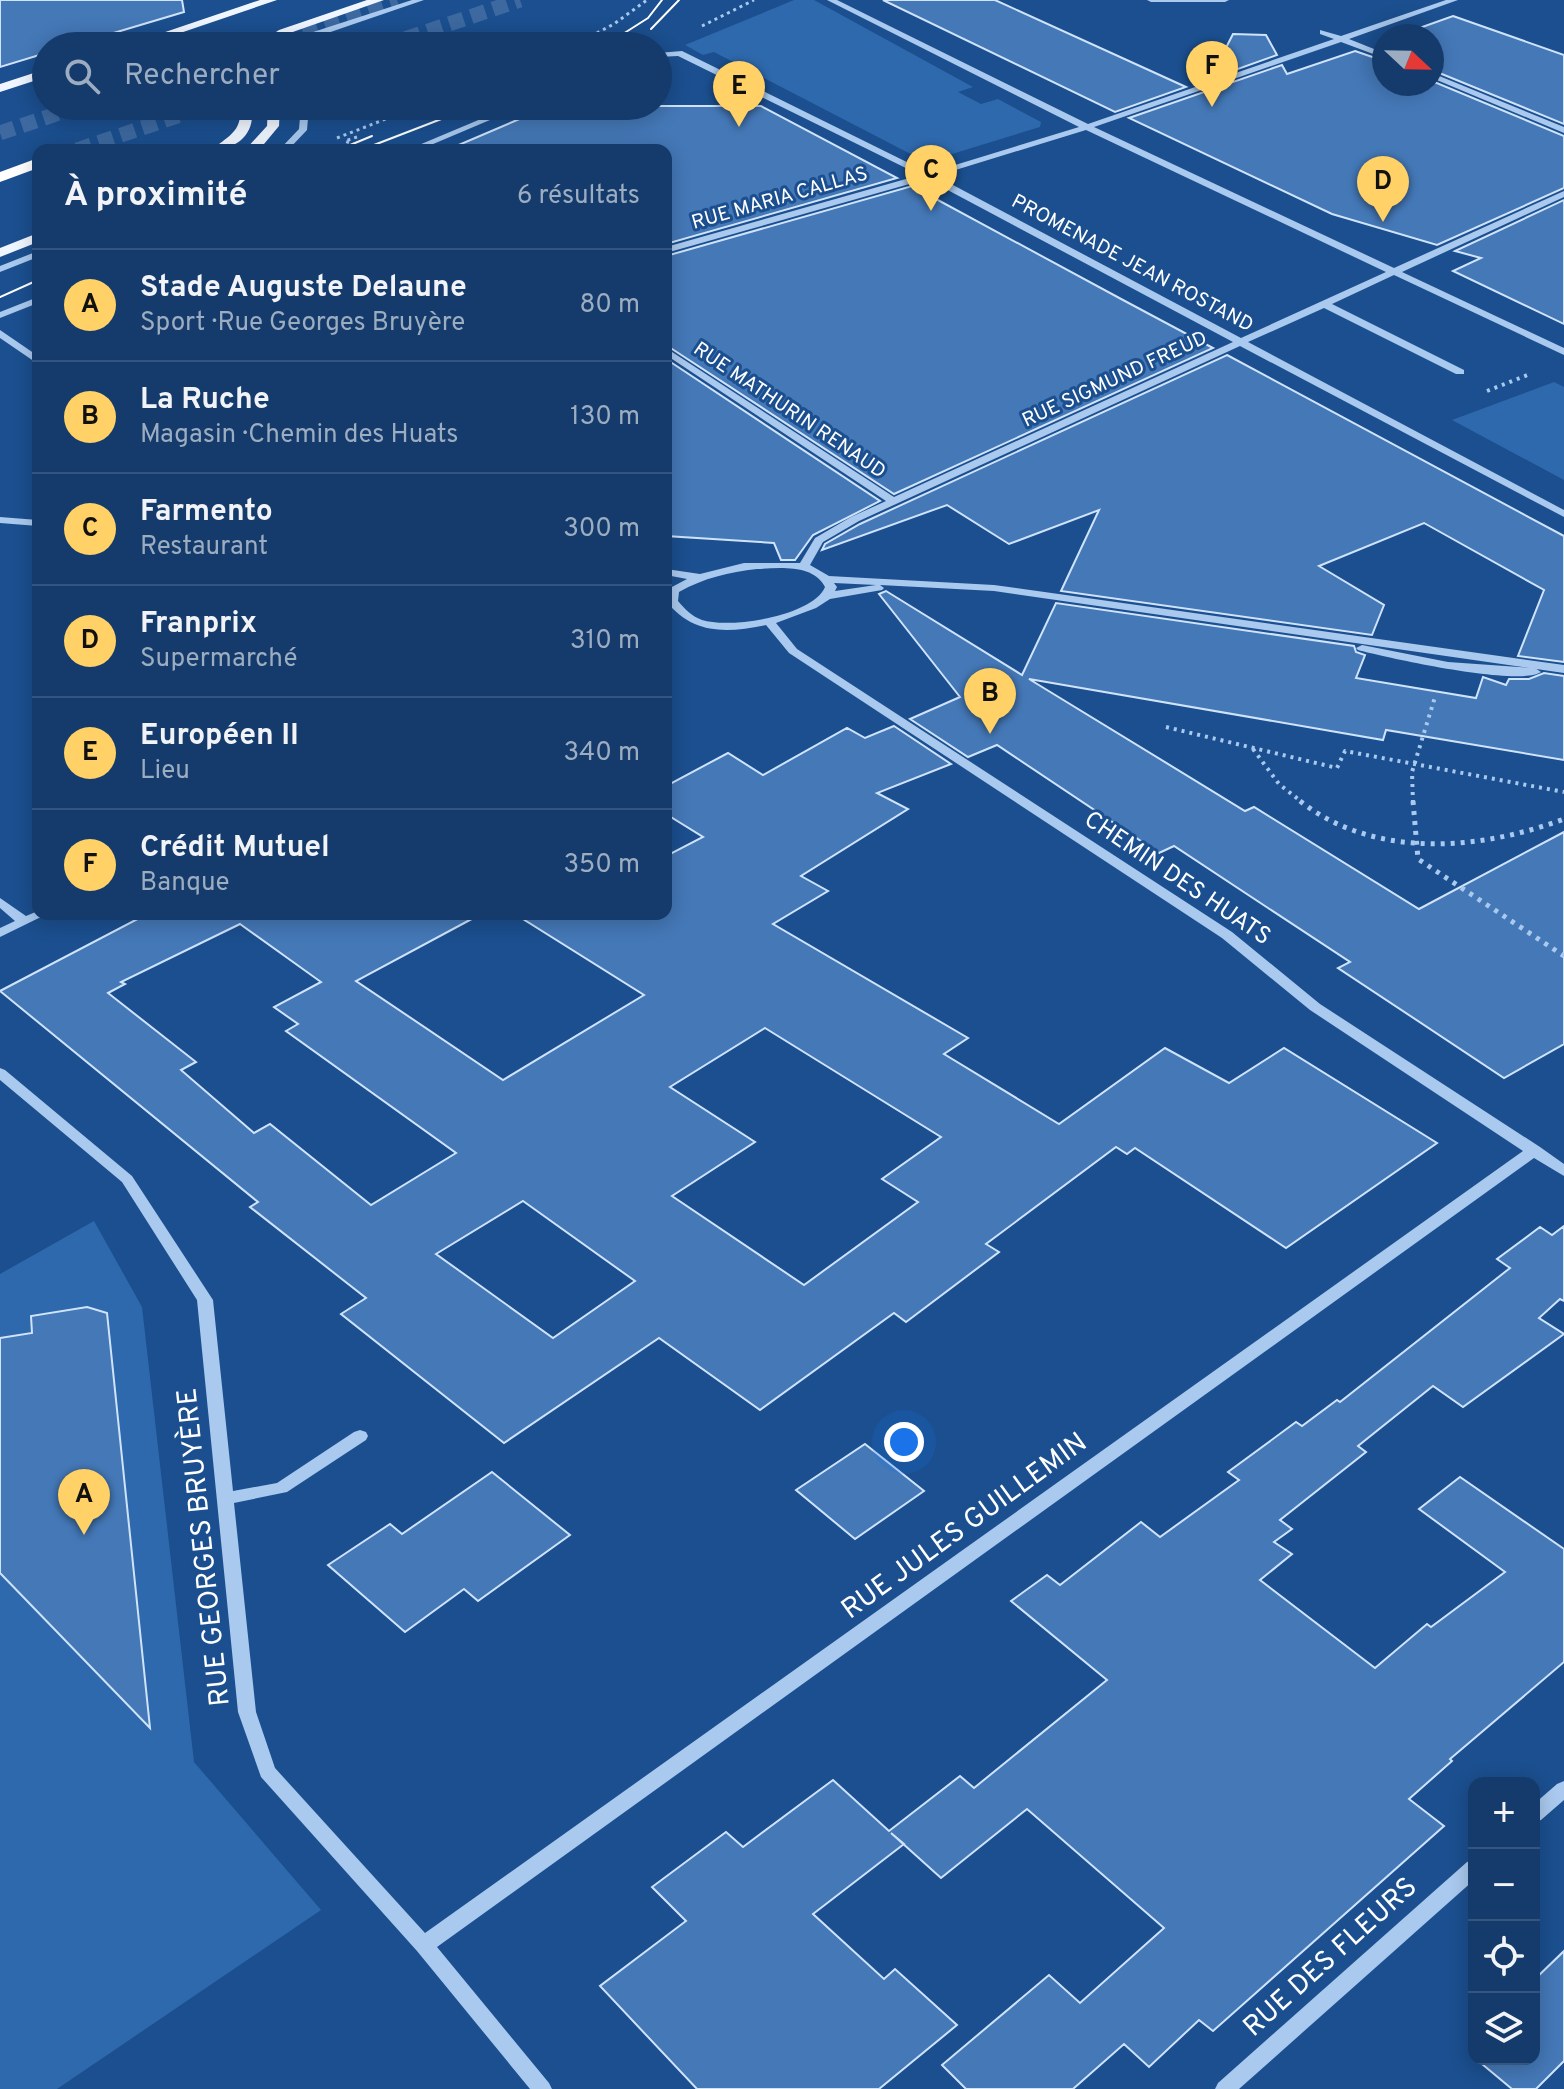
<!DOCTYPE html>
<html lang="fr">
<meta charset="utf-8">
<style>
:root{--surface:#143b6b;--page:#1d4271;--text:#f1f3f6;--muted:#9dadc1;--line:#33557e;--accent:#ffd166}
body{margin:0;font-family:Overpass,sans-serif;background:var(--page);color:var(--text)}
.controls{position:absolute;right:24px;bottom:24px;display:grid;overflow:hidden;border-radius:16px;box-shadow:0 4px 20px #0003}
.controls button{width:72px;height:72px;display:grid;place-items:center;padding:0;border:0;border-bottom:2px solid var(--line);background:var(--surface);color:var(--text);font:40px sans-serif}
.compass{position:absolute;left:1372px;top:24px;width:72px;height:72px;border-radius:50%;background:var(--surface);box-shadow:0 4px 20px #0003;rotate:112deg}
.you{position:absolute;left:904px;top:1442px;width:28px;height:28px;margin:-20px;border:6px solid #fff;border-radius:50%;background:#1a73e8;box-shadow:0 0 0 12px #1a73e833}
.badge{display:grid;place-items:center;width:52px;height:52px;border-radius:50%;background:var(--accent);color:#111;font-size:26px;font-weight:700}
.pin{position:absolute;translate:-50% -66px;filter:drop-shadow(0 2px 4px #0008)}
.pin::after{content:'';position:absolute;top:42px;width:28px;height:24px;background:inherit;clip-path:polygon(0 0,100% 0,50% 100%)}
.list{margin:0;padding:0;list-style:none}
h2{display:flex;justify-content:space-between;align-items:center;height:104px;margin:0;padding:0 32px;font-size:34px}
h2 small{font-size:26px;font-weight:400;color:var(--muted)}
.list li{display:grid;grid-template-columns:52px 1fr auto;gap:24px;align-items:center;box-sizing:border-box;height:112px;padding:0 32px;border-top:2px solid var(--line)}
.list b{display:block;font-size:30px;white-space:nowrap}
.list p{margin:0;font-size:26px;white-space:nowrap;color:var(--muted)}
.list em{font-size:26px;font-style:normal;color:var(--muted)}
.icon{flex:none;width:44px;height:44px;fill:none;stroke:currentColor;stroke-width:2;stroke-linecap:round;stroke-linejoin:round}
.map{position:relative;flex:none;width:1564px;height:2089px;overflow:hidden}
.search{position:absolute;background:var(--surface);box-shadow:0 4px 20px #0003;left:32px;top:32px;width:640px;height:88px;display:flex;align-items:center;gap:20px;box-sizing:border-box;padding:0 28px;border-radius:44px;color:var(--muted);font-size:30px}
.panel{position:absolute;background:var(--surface);box-shadow:0 4px 20px #0003;left:32px;top:144px;width:640px;height:776px;border-radius:16px}
.map>svg:first-child{display:block}
.green{fill:#2e69ad}
.building{fill:#4478b7;stroke:#cfe3fa;stroke-width:2;fill-rule:evenodd}
.lines{fill:none;stroke-linecap:round;stroke-linejoin:round}
.highway-tunnel{stroke:#3d69a0;stroke-width:15;stroke-dasharray:15 8;stroke-linecap:butt}
.path-far2{stroke:#a9c9ee;stroke-width:3;stroke-dasharray:3 4;stroke-linecap:butt}
.path-far1{stroke:#a9c9ee;stroke-width:4;stroke-dasharray:3 5;stroke-linecap:butt}
.path{stroke:#a9c9ee;stroke-width:5;stroke-dasharray:4 6;stroke-linecap:butt}
.minor{fill:#a9c9ee;fill-rule:evenodd}
.major{fill:#f0f6ff;fill-rule:evenodd}
.highway{fill:#fff;fill-rule:evenodd}
.tram{stroke:#fff;stroke-width:2}
.labels{text-anchor:middle;dominant-baseline:central;stroke-width:6;stroke-linejoin:round;paint-order:stroke}
.far-street-label{font-size:20px;fill:#fff;stroke:#1b4f8f}
.street-label{font-size:24px;fill:#fff;stroke:#1b4f8f}
.near-street-label{font-size:28px;fill:#fff;stroke:#1b4f8f}
</style>
<div class="map">
<svg width="1564" height="2089" viewBox="0 0 1564 2089">
<rect width="100%" height="100%" fill="#1b4f8f"/>
<g class="green">
<path d="M 794,0 L 814,0 L 973,87 L 958,92 L 981,104 L 998,99 L 1041,122 L 1040,127 L 926,162 L 714,52 L 703,55 L 685,45 Z"/>
<path d="M 1554,382 L 1564,387 L 1564,480 L 1452,420 Z"/>
<path d="M 94,1221 L 142,1307 L 194,1762 L 321,1910 L 57,2089 L 0,2089 L 0,1274 Z"/>
</g>
<g class="building">
<path d="M 0,0 L 182,0 L 184,12 L 70,46 L 46,46 L 46,53 L 0,67 Z"/>
<path d="M 883,0 L 995,0 L 1186,87 L 1115,112 Z"/>
<path d="M 1453,16 L 1564,55 L 1564,124 L 1432,70 L 1432,36 L 1397,36 Z"/>
<path d="M 1233,34 L 1266,35 L 1277,55 L 1210,79 Z"/>
<path d="M 1355,51 L 1384,61 L 1384,84 L 1432,81 L 1564,136 L 1564,188 L 1437,245 L 1332,214 L 1129,118 L 1282,65 L 1287,74 Z"/>
<path d="M 550,106 L 761,106 L 897,178 L 666,244 L 666,150 L 447,150 Z"/>
<path d="M 912,186 L 1123,300 L 1213,348 L 894,494 L 666,345 L 666,256 Z"/>
<path d="M 1564,200 L 1564,324 L 1453,271 L 1481,258 L 1455,251 Z"/>
<path d="M 1227,355 L 1564,536 L 1564,662 L 1518,656 L 1544,590 L 1424,523 L 1319,566 L 1384,605 L 1372,635 L 1061,591 L 1099,510 L 1009,544 L 947,505 L 822,550 L 825,544 L 860,524 Z"/>
<path d="M 666,359 L 880,501 L 813,535 L 795,560 L 781,560 L 774,543 L 666,536 Z"/>
<path d="M 886,591 L 1022,675 L 1056,603 L 1354,646 L 1356,652 L 1365,655 L 1356,678 L 1476,698 L 1483,677 L 1506,685 L 1509,679 L 1529,679 L 1544,673 L 1564,676 L 1564,760 L 1386,730 L 1383,740 L 1029,679 L 1245,811 L 1254,807 L 1419,909 L 1564,832 L 1564,1044 L 1504,1078 L 1338,968 L 1350,962 L 1174,846 L 1159,853 L 997,745 L 968,757 L 910,719 L 960,697 L 879,594 Z"/>
<path d="M 894,726 L 951,764 L 877,793 L 908,809 L 801,876 L 828,891 L 773,924 L 968,1038 L 944,1054 L 1059,1124 L 1165,1048 L 1229,1083 L 1284,1048 L 1437,1143 L 1286,1248 L 1135,1148 L 1127,1154 L 1116,1147 L 986,1244 L 999,1252 L 906,1322 L 894,1313 L 760,1410 L 659,1338 L 504,1443 L 341,1314 L 366,1298 L 250,1207 L 258,1202 L 0,991 L 147,914 L 481,914 L 356,981 L 503,1080 L 644,995 L 515,914 L 666,914 L 666,856 L 703,837 L 666,814 L 666,786 L 728,753 L 763,775 L 847,728 L 865,738 ZM 240,924 L 321,982 L 274,1007 L 298,1024 L 286,1031 L 456,1153 L 371,1205 L 270,1124 L 254,1133 L 181,1070 L 196,1062 L 108,993 L 125,984 L 121,982 ZM 765,1028 L 941,1137 L 882,1179 L 918,1202 L 804,1285 L 672,1196 L 755,1142 L 670,1087 ZM 523,1201 L 635,1281 L 553,1338 L 436,1254 Z"/>
<path d="M 1564,1226 L 1564,1301 L 1560,1299 L 1539,1318 L 1564,1334 L 1463,1407 L 1433,1386 L 1358,1446 L 1366,1452 L 1280,1520 L 1292,1529 L 1274,1542 L 1292,1554 L 1260,1580 L 1375,1668 L 1427,1624 L 1431,1627 L 1505,1572 L 1419,1509 L 1460,1477 L 1564,1549 L 1564,1662 L 1450,1759 L 1452,1761 L 1409,1799 L 1444,1826 L 1213,2031 L 1199,2020 L 1149,2067 L 1124,2044 L 1073,2089 L 966,2089 L 942,2065 L 1049,1975 L 1080,2003 L 1164,1928 L 1027,1809 L 941,1878 L 891,1833 L 904,1844 L 813,1914 L 884,1979 L 895,1969 L 957,2025 L 879,2089 L 697,2089 L 600,1986 L 686,1921 L 652,1887 L 726,1832 L 743,1847 L 833,1780 L 889,1831 L 960,1776 L 974,1788 L 1107,1680 L 1011,1601 L 1047,1575 L 1060,1585 L 1141,1522 L 1160,1537 L 1239,1480 L 1228,1472 L 1296,1422 L 1302,1426 L 1337,1400 L 1340,1402 L 1510,1268 L 1497,1259 L 1540,1227 L 1552,1235 Z"/>
<path d="M 87,1307 L 107,1313 L 150,1728 L 0,1573 L 0,1338 L 32,1333 L 31,1316 Z"/>
<path d="M 865,1444 L 924,1491 L 855,1539 L 796,1490 Z"/>
<path d="M 492,1472 L 570,1535 L 478,1601 L 464,1589 L 405,1632 L 328,1565 L 390,1524 L 402,1534 Z"/>
<path d="M 1564,1951 L 1564,2061 L 1536,2089 L 1512,2089 L 1476,2059 L 1534,2059 L 1534,1980 Z"/>
</g>
<g class="lines">
<g class="highway-tunnel">
<path d="M 259,46 L 397,0"/>
<path d="M 384,46 L 520,0"/>
<path d="M 0,133 L 80,106"/>
<path d="M 77,150 L 207,106"/>
</g>
<g class="path-far2">
<path d="M 702,26 L 754,0"/>
<path d="M 572,46 L 614,24 L 647,0"/>
<path d="M 357,137 L 345,141 L 368,150"/>
<path d="M 337,138 L 419,106"/>
</g>
<g class="path-far1">
<path d="M 1487,391 L 1530,374"/>
<path d="M 1166,727 L 1337,768 L 1345,751 L 1564,792"/>
<path d="M 1253,749 L 1279,784 L 1303,803"/>
<path d="M 1413,803 L 1412,772 L 1435,697"/>
</g>
<g class="path">
<path d="M 1300,801 C 1375,860 1481,850 1564,819"/>
<path d="M 1413,801 L 1418,859 L 1564,956"/>
</g>
<g class="minor">
<path d="M 412,0 L 424,0 L 313,38 L 296,46 L 286,46 L 307,34 Z"/>
<path d="M 827,0 L 837,0 L 1088,124 L 1334,39 L 1320,34 L 1320,30 L 1341,36 L 1446,0 L 1458,0 L 1349,39 L 1384,53 L 1384,58 L 1341,42 L 1094,127 L 1394,268 L 1564,191 L 1564,197 L 1402,272 L 1564,348 L 1564,355 L 1394,275 L 1332,304 L 1464,370 L 1464,374 L 1456,374 L 1324,308 L 1248,342 L 1564,510 L 1564,517 L 1240,346 L 859,521 L 823,542 L 810,565 L 829,576 L 994,585 L 1564,665 L 1564,673 L 994,591 L 880,585 L 884,588 L 882,590 L 830,599 L 816,608 L 776,623 L 797,649 L 1232,932 L 1320,1004 L 1540,1147 L 1564,1164 L 1564,1176 L 1534,1158 L 437,1947 L 549,2083 L 552,2089 L 530,2089 L 417,1951 L 261,1777 L 238,1712 L 197,1300 L 122,1182 L 0,1080 L 0,1068 L 5,1070 L 132,1176 L 213,1300 L 233,1491 L 277,1483 L 354,1432 L 360,1430 L 366,1432 L 368,1436 L 366,1440 L 287,1492 L 234,1503 L 256,1712 L 275,1768 L 425,1933 L 1523,1151 L 1310,1010 L 1222,938 L 789,653 L 766,625 C 727,633 693,635 666,601 L 670,588 L 687,579 L 666,575 L 666,569 L 700,574 L 744,563 L 800,563 L 815,538 L 851,517 L 886,501 L 666,355 L 666,348 L 894,497 L 1233,342 L 927,179 L 666,253 L 666,247 L 920,175 L 678,56 L 658,57 L 658,53 L 682,51 L 929,173 L 1079,127 ZM 1086,130 L 1386,272 L 1241,338 L 936,176 ZM 757,569 C 780,568 813,564 825,587 C 813,616 730,629 702,620 C 691,616 685,609 678,601 L 679,592 C 704,578 729,572 757,569 ZM 834,583 L 876,585 L 835,591 L 837,587 Z"/>
<path d="M 1147,0 L 1229,0 L 1225,2 L 1151,2 Z"/>
<path d="M 1432,73 L 1564,127 L 1564,133 L 1432,78 Z"/>
<path d="M 301,106 L 309,106 L 307,130 L 288,150 L 279,150 L 299,129 Z"/>
<path d="M 512,106 L 523,106 L 419,150 L 407,150 Z"/>
<path d="M 38,251 L 38,257 L 0,272 L 0,266 Z"/>
<path d="M 38,297 L 38,303 L 0,318 L 0,312 Z"/>
<path d="M 0,330 L 38,356 L 38,364 L 0,338 Z"/>
<path d="M 0,517 L 38,520 L 38,526 L 0,523 Z"/>
<path d="M 1362,645 L 1448,662 L 1535,668 L 1541,672 C 1519,687 1388,658 1358,650 L 1356,648 Z"/>
<path d="M 0,898 L 26,916 L 38,911 L 38,914 L 47,914 L 0,937 L 0,928 L 15,921 L 0,908 Z"/>
<path d="M 1564,1781 L 1564,1800 L 1541,1820 L 1534,1823 L 1534,1804 L 1557,1784 Z"/>
<path d="M 1474,1860 L 1474,1880 L 1239,2089 L 1215,2089 L 1218,2083 L 1467,1862 Z"/>
</g>
<g class="major">
<path d="M 260,0 L 277,0 L 142,46 L 124,46 Z"/>
<path d="M 367,0 L 384,0 L 287,34 L 269,46 L 255,46 L 279,30 Z"/>
<path d="M 46,69 L 46,77 L 0,92 L 0,84 Z"/>
<path d="M 239,106 L 251,106 C 257,133 237,150 212,150 C 228,136 244,131 239,106 Z"/>
<path d="M 268,106 L 280,106 L 279,126 L 259,150 L 245,150 L 267,126 Z"/>
<path d="M 38,233 L 38,242 L 0,257 L 0,248 Z"/>
</g>
<path class="highway" d="M 38,158 L 38,168 L 0,182 L 0,172 Z"/>
<g class="tram">
<path d="M 651,29 L 679,0"/>
<path d="M 604,46 L 648,18 L 662,0"/>
<path d="M 338,150 L 372,136"/>
<path d="M 361,150 L 475,106"/>
<path d="M 0,297 L 38,280"/>
</g>
</g>
<g class="labels">
<g class="far-street-label">
<text transform="translate(780 199) rotate(-16)">RUE MARIA CALLAS</text>
<text transform="translate(1132 264) rotate(28)">PROMENADE JEAN ROSTAND</text>
<text transform="translate(1115 380) rotate(-25)">RUE SIGMUND FREUD</text>
<text transform="translate(789 411) rotate(34)">RUE MATHURIN RENAUD</text>
</g>
<g class="street-label">
<text transform="translate(1177 879) rotate(34)">CHEMIN DES HUATS</text>
</g>
<g class="near-street-label">
<text transform="translate(965 1527) rotate(-36)">RUE JULES GUILLEMIN</text>
<text transform="translate(205 1547) rotate(-96)">RUE GEORGES BRUYÈRE</text>
<text transform="translate(1331 1958) rotate(-42)">RUE DES FLEURS</text>
</g>
</g>
</svg>
<div class="controls">
<button>+</button>
<button>−</button>
<button><svg class="icon" aria-label="locate" viewBox="0 0 24 24"><circle cx="12" cy="12" r="6"/><path d="M12 2v4M12 18v4M2 12h4M18 12h4"/></svg></button>
<button><svg class="icon" aria-label="layers" viewBox="0 0 24 24"><path d="M12 4l9 5-9 5-9-5zM3 14l9 5 9-5"/></svg></button>
</div>
<svg class="compass" viewBox="-18 -18 36 36"><path d="M0-13l5 13h-10z" fill="#e53935"/><path d="M0 13l5-13h-10z" fill="#9dadc1"/></svg>
<div class="you"></div>
<div class="pin badge" style="left:84px;top:1535px">A</div>
<div class="pin badge" style="left:990px;top:734px">B</div>
<div class="pin badge" style="left:931px;top:211px">C</div>
<div class="pin badge" style="left:1383px;top:222px">D</div>
<div class="pin badge" style="left:739px;top:127px">E</div>
<div class="pin badge" style="left:1212px;top:107px">F</div>
<div class="search"><svg class="icon" aria-label="search" viewBox="0 0 24 24"><circle cx="10" cy="10" r="6"/><path d="M15 15l6 6"/></svg>Rechercher</div>
<section class="panel">
<h2>À proximité<small>6 résultats</small></h2>
<ul class="list">
<li><span class="badge">A</span><div><b>Stade Auguste Delaune</b><p>Sport · Rue Georges Bruyère</p></div><em>80 m</em></li>
<li><span class="badge">B</span><div><b>La Ruche</b><p>Magasin · Chemin des Huats</p></div><em>130 m</em></li>
<li><span class="badge">C</span><div><b>Farmento</b><p>Restaurant</p></div><em>300 m</em></li>
<li><span class="badge">D</span><div><b>Franprix</b><p>Supermarché</p></div><em>310 m</em></li>
<li><span class="badge">E</span><div><b>Européen II</b><p>Lieu</p></div><em>340 m</em></li>
<li><span class="badge">F</span><div><b>Crédit Mutuel</b><p>Banque</p></div><em>350 m</em></li>
</ul>
</section>
</div>
